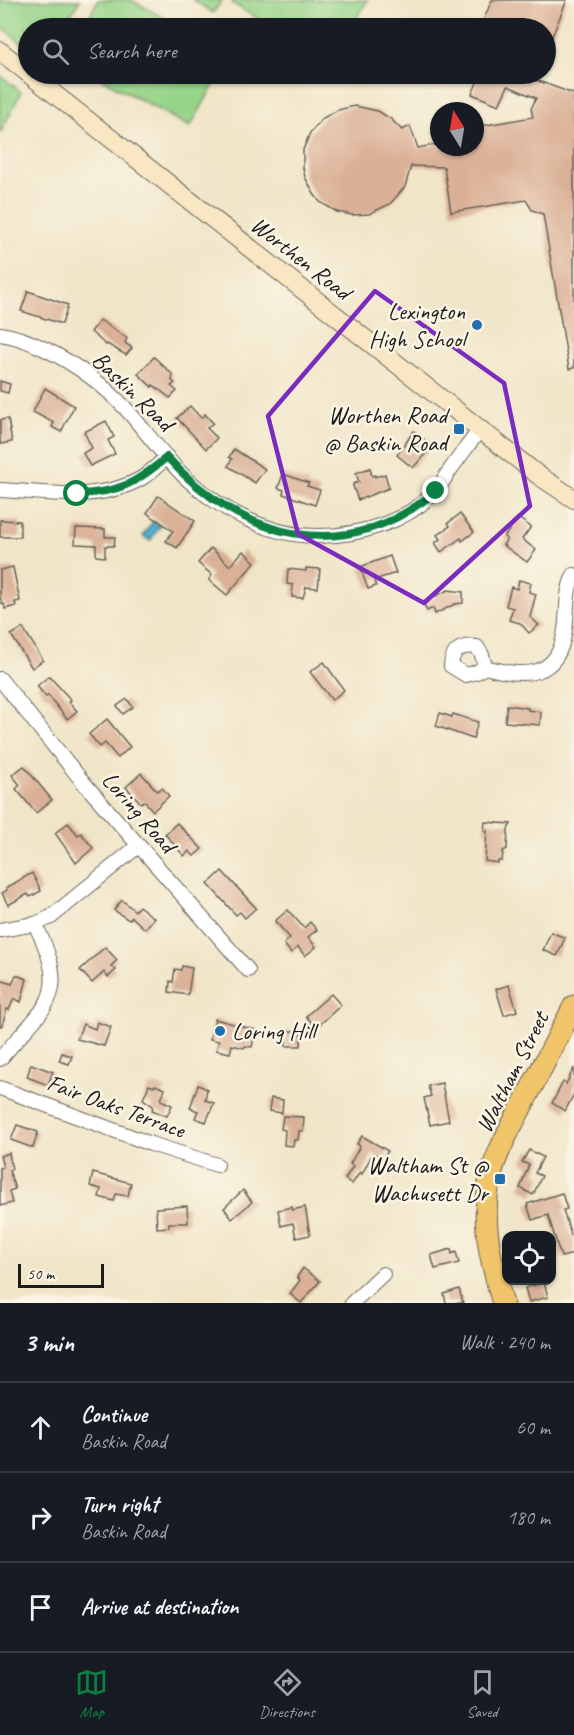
<!DOCTYPE html>
<meta charset="utf-8">
<style>
:root{--surface:#171b24;--page:#20242c;--text:#f1f3f6;--muted:#9ea1a6;--line:#363941;--accent:#0b8043}
body{margin:0;font-family:Caveat,sans-serif;background:var(--page);color:var(--text)}
.controls{position:absolute;right:18px;bottom:18px;display:grid;overflow:hidden;border-radius:12px;box-shadow:0 2px 4px #0004}
.controls button{width:54px;height:54px;display:grid;place-items:center;padding:0;border:0;border-bottom:2px solid var(--line);background:var(--surface);color:var(--text);font:30px sans-serif}
.compass{position:absolute;left:430px;top:102px;width:54px;height:54px;border-radius:50%;background:var(--surface);box-shadow:0 2px 4px #0004;rotate:349deg}
.scale{position:absolute;left:18px;bottom:15px;width:86px;box-sizing:border-box;padding-left:6px;border:3px solid #1c1c1c;border-top:0;font-size:16px;line-height:21px;white-space:nowrap;color:#1c1c1c;-webkit-text-stroke:4px #fcf5e5;paint-order:stroke}
.stop{position:absolute;width:18px;height:18px;margin:-14px;border:4px solid #0b8043;border-radius:50%;background:#fff}
.stop.end{background:#0b8043;border-color:#fff;box-shadow:0 2px 6px #0008}
.list{margin:0;padding:0;list-style:none}
h2{display:flex;justify-content:space-between;align-items:center;height:78px;margin:0;padding:0 24px;font-size:26px}
h2 small{font-size:20px;font-weight:400;color:var(--muted)}
.list li{display:grid;grid-template-columns:39px 1fr auto;gap:18px;align-items:center;box-sizing:border-box;height:90px;padding:0 24px;border-top:2px solid var(--line)}
.list b{display:block;font-size:22px;white-space:nowrap}
.list p{margin:0;font-size:20px;white-space:nowrap;color:var(--muted)}
.list em{font-size:20px;font-style:normal;color:var(--muted)}
.icon{flex:none;width:33px;height:33px;fill:none;stroke:currentColor;stroke-width:2;stroke-linecap:round;stroke-linejoin:round}
.map{position:relative;flex:none;width:574px;height:1303px;overflow:hidden}
.search{position:absolute;background:var(--surface);box-shadow:0 2px 4px #0004;left:18px;right:18px;top:18px;height:66px;display:flex;align-items:center;gap:15px;box-sizing:border-box;padding:0 21px;border-radius:33px;color:var(--muted);font-size:22px}
.sheet{height:348px;background:var(--surface)}
nav{display:flex;justify-content:space-around;align-items:center;box-sizing:border-box;height:84px;border-top:2px solid var(--line);background:var(--surface);font-size:16px;color:var(--muted)}
nav a{display:grid;justify-items:center;gap:3px}
nav .on{color:var(--accent)}
.map>svg:first-child{display:block}
.green{fill:#97d48a;stroke:#5a7853;stroke-width:1.5}
.water{fill:#4fb0ce;stroke:#366675;stroke-width:1.5}
.building{fill:#dab096}
.lines{fill:none;stroke-linecap:round;stroke-linejoin:round}
.minor-casing{stroke:#666258;stroke-width:16}
.secondary-casing{stroke:#666258;stroke-width:20}
.primary-casing{stroke:#666258;stroke-width:23}
.minor{stroke:#fff;stroke-width:14}
.secondary{stroke:#f9e7c3;stroke-width:18}
.primary{stroke:#f0c469;stroke-width:21}
.route{stroke:#0b8043;stroke-width:8}
.marked{fill:none;stroke:#7b2cbf;stroke-width:4.5;stroke-linejoin:round}
.poi-dot{fill:#1f6fb2;stroke:#fcf5e5;stroke-width:2}
.labels{text-anchor:middle;dominant-baseline:central;stroke-width:5;stroke-linejoin:round;paint-order:stroke}
.street-label{font-size:24px;fill:#1c1c1c;stroke:#fcf5e5}
.poi-label{font-size:24px;fill:#1c1c1c;stroke:#fcf5e5;text-anchor:end}
</style>
<div class="map">
<svg width="574" height="1303" viewBox="0 0 574 1303">
<rect width="100%" height="100%" fill="#fcf5e5"/>
<filter id="ink" filterUnits="userSpaceOnUse"><feTurbulence type="fractalNoise" baseFrequency=".0167" numOctaves="2"/><feDisplacementMap in="SourceGraphic" scale="12" xChannelSelector="R" yChannelSelector="G"/><feConvolveMatrix kernelMatrix="1 2 1 2 8 2 1 2 1" color-interpolation-filters="sRGB"/></filter>
<filter id="wash" filterUnits="userSpaceOnUse"><feTurbulence type="fractalNoise" baseFrequency=".008" numOctaves="4" result="noise"/><feDisplacementMap in="SourceGraphic" scale="24" xChannelSelector="R" yChannelSelector="G"/><feGaussianBlur stdDeviation="1.35" result="paint"/><feColorMatrix in="noise" values="0 0 0 0 0 0 0 0 0 0 0 0 0 0 0 0 0 1.4 0 .05"/><feComposite in="paint" operator="in"/></filter>
<g filter="url(#wash)">
<rect width="100%" height="100%" fill="#f0e5c7"/>
<g class="green">
<path d="M 0,0 L 80,0 L 62,28 L 28,28 L 28,48 L 0,25 Z"/>
<path d="M 98,0 L 131,0 L 183,28 L 83,28 Z"/>
<path d="M 193,0 L 222,0 L 213,13 Z"/>
<path d="M 234,0 L 368,0 L 350,28 L 273,28 L 232,3 Z"/>
<path d="M 93,74 L 220,74 L 190,127 Z"/>
<path d="M 0,75 L 21,92 L 0,134 Z"/>
</g>
<path class="water" d="M 153,521 L 160,526 L 150,541 L 143,536 Z"/>
<g id="blocks">
<g class="building">
<path d="M 492,0 L 567,0 L 546,51 L 546,28 L 480,28 Z"/>
<path d="M 481,74 L 536,74 L 533,79 L 574,94 L 574,368 L 569,369 L 543,214 L 532,210 L 526,200 L 451,212 L 444,167 L 411,166 L 405,187 L 390,204 L 369,214 L 352,215 L 337,212 L 320,202 L 314,194 L 305,177 L 303,168 L 303,150 L 310,133 L 323,118 L 338,110 L 355,106 L 378,111 L 391,119 L 402,130 L 410,126 L 418,148 L 439,144 L 439,147 L 475,147 L 475,127 L 533,117 L 531,109 L 536,98 L 508,86 L 499,105 L 472,94 Z"/>
<path d="M 28,291 L 68,305 L 62,324 L 21,311 Z"/>
<path d="M 100,320 L 127,338 L 125,343 L 132,348 L 126,355 L 107,344 L 106,345 L 91,332 Z"/>
<path d="M 154,357 L 173,375 L 172,381 L 175,383 L 171,386 L 177,391 L 170,398 L 153,385 L 152,387 L 138,374 Z"/>
<path d="M 0,381 L 10,384 L 8,393 L 0,391 Z"/>
<path d="M 45,388 L 74,406 L 61,432 L 52,427 L 54,423 L 33,412 Z"/>
<path d="M 190,406 L 201,418 L 205,414 L 213,423 L 207,428 L 217,438 L 206,449 L 177,418 Z"/>
<path d="M 8,419 L 12,442 L 0,444 L 0,420 Z"/>
<path d="M 106,421 L 114,437 L 108,440 L 115,454 L 90,466 L 83,453 L 92,448 L 84,432 Z"/>
<path d="M 414,431 L 432,446 L 413,468 L 397,455 Z"/>
<path d="M 234,449 L 265,469 L 255,483 L 228,466 L 232,459 L 229,457 Z"/>
<path d="M 370,468 L 372,476 L 375,475 L 375,477 L 385,474 L 389,488 L 358,500 L 353,486 L 353,484 L 359,482 L 356,473 Z"/>
<path d="M 283,474 L 309,483 L 307,486 L 320,490 L 315,505 L 283,494 L 284,490 L 278,488 Z"/>
<path d="M 158,496 L 195,521 L 177,548 L 166,541 L 173,531 L 147,513 Z"/>
<path d="M 460,514 L 474,532 L 462,541 L 461,538 L 441,552 L 435,543 L 440,539 L 437,535 L 450,526 L 448,523 Z"/>
<path d="M 518,518 L 531,527 L 522,539 L 536,550 L 527,562 L 503,545 L 507,539 L 504,537 Z"/>
<path d="M 0,520 L 20,521 L 20,537 L 0,537 Z"/>
<path d="M 76,528 L 105,529 L 105,537 L 115,537 L 114,546 L 105,546 L 105,557 L 96,556 L 96,545 L 75,544 Z"/>
<path d="M 211,548 L 230,566 L 243,551 L 255,562 L 227,595 L 209,580 L 212,575 L 198,563 Z"/>
<path d="M 390,556 L 396,573 L 374,580 L 376,586 L 368,589 L 360,567 Z"/>
<path d="M 13,567 L 20,601 L 15,602 L 16,606 L 5,609 L 4,604 L 2,604 L 0,596 L 0,570 Z"/>
<path d="M 306,568 L 320,569 L 318,588 L 306,587 L 303,598 L 292,597 L 293,585 L 287,584 L 288,569 L 306,571 Z"/>
<path d="M 519,580 L 531,583 L 529,592 L 536,594 L 530,617 L 539,625 L 529,633 L 520,623 L 509,620 L 513,608 L 506,606 L 511,587 L 517,589 Z"/>
<path d="M 448,590 L 463,592 L 463,603 L 455,604 L 435,614 L 433,608 L 427,611 L 423,602 Z"/>
<path d="M 23,628 L 43,660 L 32,668 L 11,635 Z"/>
<path d="M 324,662 L 344,690 L 332,700 L 310,672 Z"/>
<path d="M 49,676 L 71,700 L 69,702 L 77,711 L 67,719 L 48,695 L 46,697 L 37,686 Z"/>
<path d="M 127,699 L 133,707 L 123,714 L 117,706 Z"/>
<path d="M 507,705 L 528,708 L 528,710 L 541,712 L 540,725 L 505,722 Z"/>
<path d="M 440,713 L 452,717 L 453,714 L 478,722 L 473,739 L 436,726 Z"/>
<path d="M 107,719 L 130,747 L 118,758 L 105,743 L 100,747 L 89,734 Z"/>
<path d="M 24,766 L 52,800 L 36,813 L 16,789 L 20,785 L 12,775 Z"/>
<path d="M 141,773 L 157,791 L 162,788 L 169,796 L 153,811 L 144,801 L 141,803 L 126,787 Z"/>
<path d="M 485,822 L 511,824 L 508,829 L 507,849 L 503,851 L 502,861 L 498,861 L 498,863 L 485,861 L 487,831 L 484,831 Z"/>
<path d="M 68,823 L 78,835 L 81,833 L 93,848 L 76,863 L 55,833 Z"/>
<path d="M 177,823 L 202,849 L 194,856 L 189,851 L 184,856 L 165,834 Z"/>
<path d="M 222,871 L 256,908 L 245,918 L 240,912 L 236,915 L 208,884 Z"/>
<path d="M 32,873 L 41,891 L 30,897 L 28,894 L 8,905 L 2,893 L 7,890 L 6,888 Z"/>
<path d="M 122,900 L 135,911 L 139,906 L 154,918 L 145,929 L 132,917 L 129,920 L 114,910 Z"/>
<path d="M 288,910 L 304,928 L 310,922 L 317,930 L 308,937 L 316,947 L 305,956 L 298,947 L 291,953 L 284,944 L 290,938 L 275,921 Z"/>
<path d="M 551,932 L 565,938 L 557,956 L 543,950 Z"/>
<path d="M 105,947 L 117,960 L 111,966 L 116,970 L 108,977 L 104,972 L 92,983 L 80,970 Z"/>
<path d="M 182,966 L 192,968 L 188,995 L 169,992 L 170,981 L 173,982 L 175,969 L 181,970 Z"/>
<path d="M 16,975 L 27,979 L 21,1002 L 14,998 L 9,1010 L 7,1009 L 2,1026 L 0,1026 L 0,980 L 12,984 Z"/>
<path d="M 509,985 L 517,1011 L 504,1015 L 496,989 Z"/>
<path d="M 331,994 L 341,1005 L 316,1028 L 306,1016 Z"/>
<path d="M 215,1019 L 256,1030 L 252,1047 L 245,1046 L 244,1048 L 232,1045 L 230,1053 L 216,1050 L 219,1041 L 210,1039 Z"/>
<path d="M 97,1022 L 111,1027 L 104,1046 L 77,1039 L 83,1024 L 95,1029 Z"/>
<rect x="286" y="1031" width="15" height="15"/>
<path d="M 62,1053 L 72,1056 L 69,1064 L 59,1061 Z"/>
<path d="M 31,1064 L 53,1072 L 48,1085 L 27,1077 Z"/>
<path d="M 574,1068 L 574,1094 L 565,1111 L 552,1103 L 563,1082 L 566,1084 Z"/>
<path d="M 442,1083 L 449,1121 L 430,1125 L 424,1098 L 431,1096 L 428,1086 Z"/>
<path d="M 149,1085 L 154,1087 L 155,1085 L 165,1089 L 161,1100 L 172,1105 L 167,1116 L 152,1110 L 153,1106 L 143,1099 Z"/>
<path d="M 198,1085 L 207,1089 L 205,1100 L 214,1103 L 206,1122 L 195,1118 L 198,1111 L 190,1108 Z"/>
<path d="M 271,1098 L 283,1100 L 282,1113 L 269,1111 Z"/>
<path d="M 283,1116 L 304,1117 L 303,1131 L 299,1131 L 298,1140 L 294,1140 L 293,1146 L 284,1145 L 285,1130 L 281,1129 Z"/>
<path d="M 17,1125 L 38,1132 L 33,1148 L 11,1140 Z"/>
<path d="M 362,1136 L 388,1151 L 383,1159 L 373,1153 L 362,1174 L 360,1172 L 352,1184 L 345,1179 L 353,1166 L 350,1164 L 360,1146 L 357,1144 Z"/>
<path d="M 529,1150 L 543,1157 L 535,1173 L 542,1176 L 533,1195 L 520,1188 L 529,1165 L 522,1162 Z"/>
<path d="M 9,1153 L 12,1169 L 9,1170 L 15,1189 L 9,1191 L 12,1203 L 0,1206 L 0,1168 L 3,1167 L 0,1156 Z"/>
<path d="M 93,1173 L 131,1183 L 128,1196 L 116,1194 L 114,1201 L 99,1197 L 101,1189 L 90,1186 Z"/>
<path d="M 243,1190 L 252,1202 L 232,1219 L 224,1208 Z"/>
<path d="M 562,1193 L 567,1209 L 563,1210 L 571,1235 L 574,1234 L 574,1254 L 561,1257 L 548,1215 L 532,1220 L 527,1204 Z"/>
<path d="M 187,1206 L 188,1223 L 169,1223 L 169,1227 L 157,1228 L 156,1208 Z"/>
<path d="M 292,1207 L 292,1210 L 305,1207 L 310,1235 L 296,1238 L 293,1223 L 281,1226 L 278,1210 Z"/>
<path d="M 451,1249 L 452,1254 L 456,1252 L 459,1263 L 435,1269 L 431,1255 Z"/>
<path d="M 303,1268 L 320,1281 L 301,1303 L 290,1294 L 300,1280 L 297,1277 Z"/>
<path d="M 544,1282 L 548,1297 L 529,1302 L 525,1288 Z"/>
<path d="M 459,1289 L 463,1303 L 446,1303 L 444,1294 Z"/>
</g>
</g>
</g>
<g filter="url(#ink)">
<use href="#blocks" fill-opacity="0" stroke="#666258" stroke-width="1.5"/>
<g class="lines">
<defs>
<g id="minor">
<path d="M 0,334 C 16,336 33,343 47,350 C 77,365 104,385 127,410 C 147,433 165,458 187,479 C 222,511 270,536 318,536 C 359,536 406,522 435,492 C 441,486 445,477 450,470 C 460,456 470,443 480,429"/>
<path d="M 0,490 C 47,492 99,503 142,478 C 151,472 159,464 167,457"/>
<path d="M 485,667 L 477,672 L 466,675 L 451,666 C 452,650 461,645 477,647 L 482,655 L 485,667 C 525,678 558,679 565,630 C 568,611 565,593 574,575"/>
<path d="M 0,679 L 83,782 L 248,970"/>
<path d="M 0,930 L 35,924 L 51,917 L 138,846"/>
<path d="M 0,1059 C 46,1004 72,998 35,924"/>
<path d="M 0,1088 L 151,1144 L 217,1165"/>
<path d="M 352,1303 L 383,1274"/>
</g>
<g id="secondary">
<path d="M 0,51 L 28,73"/>
<path d="M 29,74 L 538,475 L 574,499"/>
</g>
<path id="primary" d="M 503,1303 C 492,1266 482,1228 488,1189 C 492,1159 509,1131 523,1104 C 540,1071 557,1039 574,1006"/>
</defs>
<use href="#minor" class="minor-casing"/>
<use href="#secondary" class="secondary-casing"/>
<use href="#primary" class="primary-casing"/>
<use href="#minor" class="minor"/>
<use href="#secondary" class="secondary"/>
<use href="#primary" class="primary"/>
</g>
</g>
<g class="lines" filter="url(#ink)">
<path class="route" d="M 77,494 C 119,493 136,483 167,457 C 241,539 345,568 436,491"/>
</g>
<path class="marked" d="M 375,291 L 504,383 L 530,506 L 424,603 L 298,534 L 268,416 Z"/>
<g class="poi-dot">
<circle cx="477" cy="325" r="6"/>
<rect x="453" y="423" width="12" height="12" rx="3"/>
<circle cx="220" cy="1031" r="6"/>
<rect x="494" y="1173" width="12" height="12" rx="3"/>
</g>
<g class="labels">
<g class="street-label">
<text transform="translate(301 258) rotate(38)">Worthen Road</text>
<text transform="translate(133 391) rotate(44)">Baskin Road</text>
<text transform="translate(139 812) rotate(49)">Loring Road</text>
<text transform="translate(512 1072) rotate(-63)">Waltham Street</text>
<text transform="translate(116 1106) rotate(20)">Fair Oaks Terrace</text>
</g>
<g class="poi-label">
<text x="465" y="311">Lexington<tspan x="465" dy="28">High School</tspan></text>
<text x="447" y="415">Worthen Road<tspan x="447" dy="28">@ Baskin Road</tspan></text>
<text x="232" y="1031" text-anchor="start">Loring Hill</text>
<text x="488" y="1165">Waltham St @<tspan x="488" dy="28">Wachusett Dr</tspan></text>
</g>
</g>
</svg>
<div class="controls">
<button><svg class="icon" aria-label="locate" viewBox="0 0 24 24"><circle cx="12" cy="12" r="6"/><path d="M12 2v4M12 18v4M2 12h4M18 12h4"/></svg></button>
</div>
<svg class="compass" viewBox="-18 -18 36 36"><path d="M0-13l5 13h-10z" fill="#e53935"/><path d="M0 13l5-13h-10z" fill="#9ea1a6"/></svg>
<div class="scale">50 m</div>
<div class="stop" style="left:77px;top:494px"></div>
<div class="stop end" style="left:436px;top:491px"></div>
<div class="search"><svg class="icon" aria-label="search" viewBox="0 0 24 24"><circle cx="10" cy="10" r="6"/><path d="M15 15l6 6"/></svg>Search here</div>
</div>
<section class="sheet">
<h2>3 min<small>Walk · 240 m</small></h2>
<ul class="list">
<li><svg class="icon" aria-label="ahead" viewBox="0 0 24 24"><path d="M12 20V5M6 11l6-6 6 6"/></svg><div><b>Continue</b><p>Baskin Road</p></div><em>60 m</em></li>
<li><svg class="icon" aria-label="right" viewBox="0 0 24 24"><path d="M7 20v-9h11M14 6l5 5-5 5"/></svg><div><b>Turn right</b><p>Baskin Road</p></div><em>180 m</em></li>
<li><svg class="icon" aria-label="arrive" viewBox="0 0 24 24"><path d="M6 21V4h12l-3 4 3 4H6"/></svg><div><b>Arrive at destination</b></div></li>
</ul>
</section>
<nav>
<a class="on"><svg class="icon" aria-label="map" viewBox="0 0 24 24"><path d="M3 6l6-2 6 2 6-2v14l-6 2-6-2-6 2zM9 4v14M15 6v14"/></svg>Map</a>
<a><svg class="icon" aria-label="directions" viewBox="0 0 24 24"><path d="M12 3l9 9-9 9-9-9zM9 14v-3h6M13 9l2 2-2 2"/></svg>Directions</a>
<a><svg class="icon" aria-label="saved" viewBox="0 0 24 24"><path d="M7 4h10v16l-5-4-5 4z"/></svg>Saved</a>
</nav>
